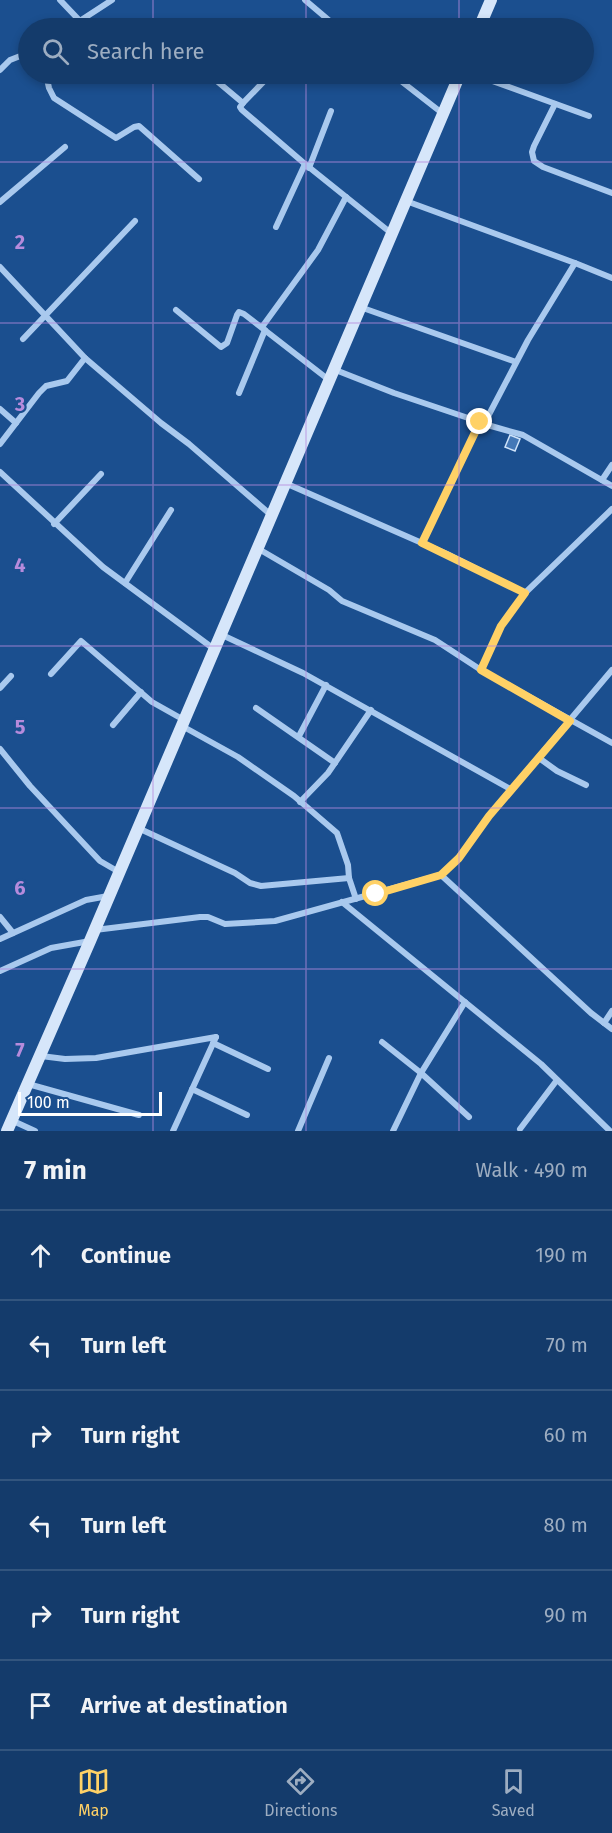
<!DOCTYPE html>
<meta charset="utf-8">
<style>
:root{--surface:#143b6b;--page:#214673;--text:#f1f3f6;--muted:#9dadc1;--line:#33557e;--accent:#ffd166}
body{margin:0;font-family:"Fira Sans",sans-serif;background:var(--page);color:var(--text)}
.scale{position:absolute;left:18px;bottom:15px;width:144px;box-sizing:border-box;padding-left:6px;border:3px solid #fff;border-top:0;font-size:16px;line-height:21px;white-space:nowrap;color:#fff;-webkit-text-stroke:4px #1b4f8f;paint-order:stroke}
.stop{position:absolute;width:18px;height:18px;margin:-14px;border:4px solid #ffd166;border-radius:50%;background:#fff}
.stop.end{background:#ffd166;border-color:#fff;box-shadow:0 2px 6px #0008}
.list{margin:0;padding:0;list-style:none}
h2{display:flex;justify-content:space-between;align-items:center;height:78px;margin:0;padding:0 24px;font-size:26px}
h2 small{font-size:20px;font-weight:400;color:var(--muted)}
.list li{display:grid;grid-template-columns:39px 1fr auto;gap:18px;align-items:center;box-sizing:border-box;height:90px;padding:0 24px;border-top:2px solid var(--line)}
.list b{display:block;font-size:22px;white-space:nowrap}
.list em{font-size:20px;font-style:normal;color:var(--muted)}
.icon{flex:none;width:33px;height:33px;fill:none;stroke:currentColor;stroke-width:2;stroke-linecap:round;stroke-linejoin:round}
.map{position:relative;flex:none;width:612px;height:1131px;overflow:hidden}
.search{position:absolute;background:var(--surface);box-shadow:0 3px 9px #0003;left:18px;right:18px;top:18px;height:66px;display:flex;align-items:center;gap:15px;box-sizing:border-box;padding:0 21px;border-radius:33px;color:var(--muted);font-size:22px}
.sheet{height:618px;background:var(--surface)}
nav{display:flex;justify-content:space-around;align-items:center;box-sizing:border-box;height:84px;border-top:2px solid var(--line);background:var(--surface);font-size:16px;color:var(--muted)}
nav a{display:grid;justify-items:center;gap:3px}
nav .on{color:var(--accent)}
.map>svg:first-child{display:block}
.building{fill:#4478b7;stroke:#cfe3fa;stroke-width:1.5}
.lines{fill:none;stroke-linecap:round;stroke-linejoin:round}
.street{stroke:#a9c9ee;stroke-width:6}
.secondary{stroke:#d6e6fa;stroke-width:12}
.route{stroke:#ffd166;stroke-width:8}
.grid{fill:none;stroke:#b68bdc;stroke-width:1.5;stroke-opacity:0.55}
.grid-label{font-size:20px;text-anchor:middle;font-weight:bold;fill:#b68bdc;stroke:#1b4f8f;stroke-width:4.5;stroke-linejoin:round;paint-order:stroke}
</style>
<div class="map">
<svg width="612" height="1131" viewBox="0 0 612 1131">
<rect width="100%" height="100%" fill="#1b4f8f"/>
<path class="building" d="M 510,435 L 520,439 L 515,451 L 505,447 Z"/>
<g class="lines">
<g class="street">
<path d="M 60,0 L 80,21"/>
<path d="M 305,0 L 338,28"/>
<path d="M 69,28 L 112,0"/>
<path d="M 0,70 L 10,60 L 28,53"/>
<path d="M 46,74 L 49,88 L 54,98 L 116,138 L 134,127 L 139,126 L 199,179"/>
<path d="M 271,74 L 243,103 L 240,107 L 242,110 L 305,164 L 391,233"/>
<path d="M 392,74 L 442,113"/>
<path d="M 473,74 L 589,116"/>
<path d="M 218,82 L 243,103"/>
<path d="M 555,104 L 534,146 L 532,152 L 534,161 L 543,167 L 612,193"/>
<path d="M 309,168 L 331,111"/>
<path d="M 406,201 L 575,263 L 528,340 L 484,424 L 480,422"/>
<path d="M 0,202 L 65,147"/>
<path d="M 276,227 L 305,164"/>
<path d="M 575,263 L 612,278"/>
<path d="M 0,267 L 85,358 L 161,423 L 189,444 L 271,515"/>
<path d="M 360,307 L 516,362"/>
<path d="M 176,310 L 221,347 L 227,343 L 237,315 L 239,312 L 244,314 L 329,380"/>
<path d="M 262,327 L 318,250 L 346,197"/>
<path d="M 23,339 L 135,221"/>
<path d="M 333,369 L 394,393 L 480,422 L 422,543"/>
<path d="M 239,393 L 265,330"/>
<path d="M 0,409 L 16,423"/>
<path d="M 484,424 L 523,435 L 612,486"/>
<path d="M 0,444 L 39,393 L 46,386 L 67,381 L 85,358"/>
<path d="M 0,472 L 103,567 L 214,649"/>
<path d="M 602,480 L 612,465"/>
<path d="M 285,483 L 447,554 L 525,593 L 501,626 L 481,670"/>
<path d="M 54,524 L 101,474"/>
<path d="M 257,548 L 329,590 L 342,601 L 435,640 L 481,670 L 612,743"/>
<path d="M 125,583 L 171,510"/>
<path d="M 525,593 L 612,509"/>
<path d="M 220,634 L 303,673 L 512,790"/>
<path d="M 51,674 L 81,641 L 152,702 L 184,720"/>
<path d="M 0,688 L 11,676"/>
<path d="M 256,708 L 335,763"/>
<path d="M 113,725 L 141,692"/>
<path d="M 182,726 L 238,757 L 294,796 L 337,833 L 348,865 L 349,878 L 356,899"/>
<path d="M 299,736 L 326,685"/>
<path d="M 0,749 L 30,786 L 100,861 L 119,872"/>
<path d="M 539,758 L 557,771 L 586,785"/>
<path d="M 300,802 L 328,773 L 371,710"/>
<path d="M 138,828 L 235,873 L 250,883 L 261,886 L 349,878"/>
<path d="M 441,875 L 591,1013 L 612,1029"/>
<path d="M 342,902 L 541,1064 L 610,1131"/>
<path d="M 0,917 L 13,933"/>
<path d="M 95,930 L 200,917 L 208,917 L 225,924 L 275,921 L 441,875 L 459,858 L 489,816 L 612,670"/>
<path d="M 0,939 L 86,900 L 108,896"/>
<path d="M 0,971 L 51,948 L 90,941"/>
<path d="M 604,1023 L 612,1011"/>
<path d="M 382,1042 L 421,1073 L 469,1117"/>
<path d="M 213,1043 L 268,1069"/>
<path d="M 41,1056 L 65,1059 L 96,1058 L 216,1037"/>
<path d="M 28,1084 L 139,1115"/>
<path d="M 192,1089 L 247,1115"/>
<path d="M 11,1120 L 35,1131"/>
<path d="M 520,1129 L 557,1080"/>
<path d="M 173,1131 L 216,1037"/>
<path d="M 298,1131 L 329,1058"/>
<path d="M 393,1131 L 421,1073 L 465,1002"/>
</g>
<g class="secondary">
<path d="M 479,28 L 491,0"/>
<path d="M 7,1131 L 90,941 L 460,74"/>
</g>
</g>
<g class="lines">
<path class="route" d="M 376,894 L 441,875 L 459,858 L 489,816 L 570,721 L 481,670 L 501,626 L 525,593 L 422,543 L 480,422"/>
</g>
<path class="grid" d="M 153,0 L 153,28M 306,0 L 306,28M 459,0 L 459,28M 153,74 L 153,1131M 306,74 L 306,1131M 459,74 L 459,1131M 0,162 L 612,162M 0,323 L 612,323M 0,485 L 612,485M 0,646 L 612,646M 0,808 L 612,808M 0,969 L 612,969"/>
<g class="grid-label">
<text x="20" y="249">2</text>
<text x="20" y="411">3</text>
<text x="20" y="572">4</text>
<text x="20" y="734">5</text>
<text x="20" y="895">6</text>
<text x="20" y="1057">7</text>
</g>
</svg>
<div class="scale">100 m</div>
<div class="stop" style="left:376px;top:894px"></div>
<div class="stop end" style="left:480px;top:422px"></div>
<div class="search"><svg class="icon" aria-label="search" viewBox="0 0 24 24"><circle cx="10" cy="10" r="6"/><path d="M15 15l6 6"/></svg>Search here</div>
</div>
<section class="sheet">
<h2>7 min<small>Walk · 490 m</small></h2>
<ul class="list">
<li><svg class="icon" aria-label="ahead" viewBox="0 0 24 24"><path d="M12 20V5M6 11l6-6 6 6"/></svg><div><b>Continue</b></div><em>190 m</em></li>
<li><svg class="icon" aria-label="left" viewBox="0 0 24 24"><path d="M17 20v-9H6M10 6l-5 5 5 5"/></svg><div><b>Turn left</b></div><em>70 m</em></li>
<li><svg class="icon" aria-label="right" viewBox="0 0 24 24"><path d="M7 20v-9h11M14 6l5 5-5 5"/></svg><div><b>Turn right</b></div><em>60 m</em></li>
<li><svg class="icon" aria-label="left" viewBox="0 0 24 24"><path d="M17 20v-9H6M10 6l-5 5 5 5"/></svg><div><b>Turn left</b></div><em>80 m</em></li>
<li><svg class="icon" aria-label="right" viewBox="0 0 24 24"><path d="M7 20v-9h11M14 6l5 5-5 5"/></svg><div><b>Turn right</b></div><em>90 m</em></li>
<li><svg class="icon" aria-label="arrive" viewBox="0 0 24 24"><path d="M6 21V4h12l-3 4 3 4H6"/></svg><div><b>Arrive at destination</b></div></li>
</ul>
</section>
<nav>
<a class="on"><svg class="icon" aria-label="map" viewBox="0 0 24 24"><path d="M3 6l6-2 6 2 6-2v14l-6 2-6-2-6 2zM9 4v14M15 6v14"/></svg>Map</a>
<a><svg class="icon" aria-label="directions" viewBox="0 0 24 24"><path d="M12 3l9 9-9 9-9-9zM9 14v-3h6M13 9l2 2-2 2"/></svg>Directions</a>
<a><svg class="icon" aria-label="saved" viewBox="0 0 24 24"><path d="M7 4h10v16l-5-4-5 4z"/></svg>Saved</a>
</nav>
